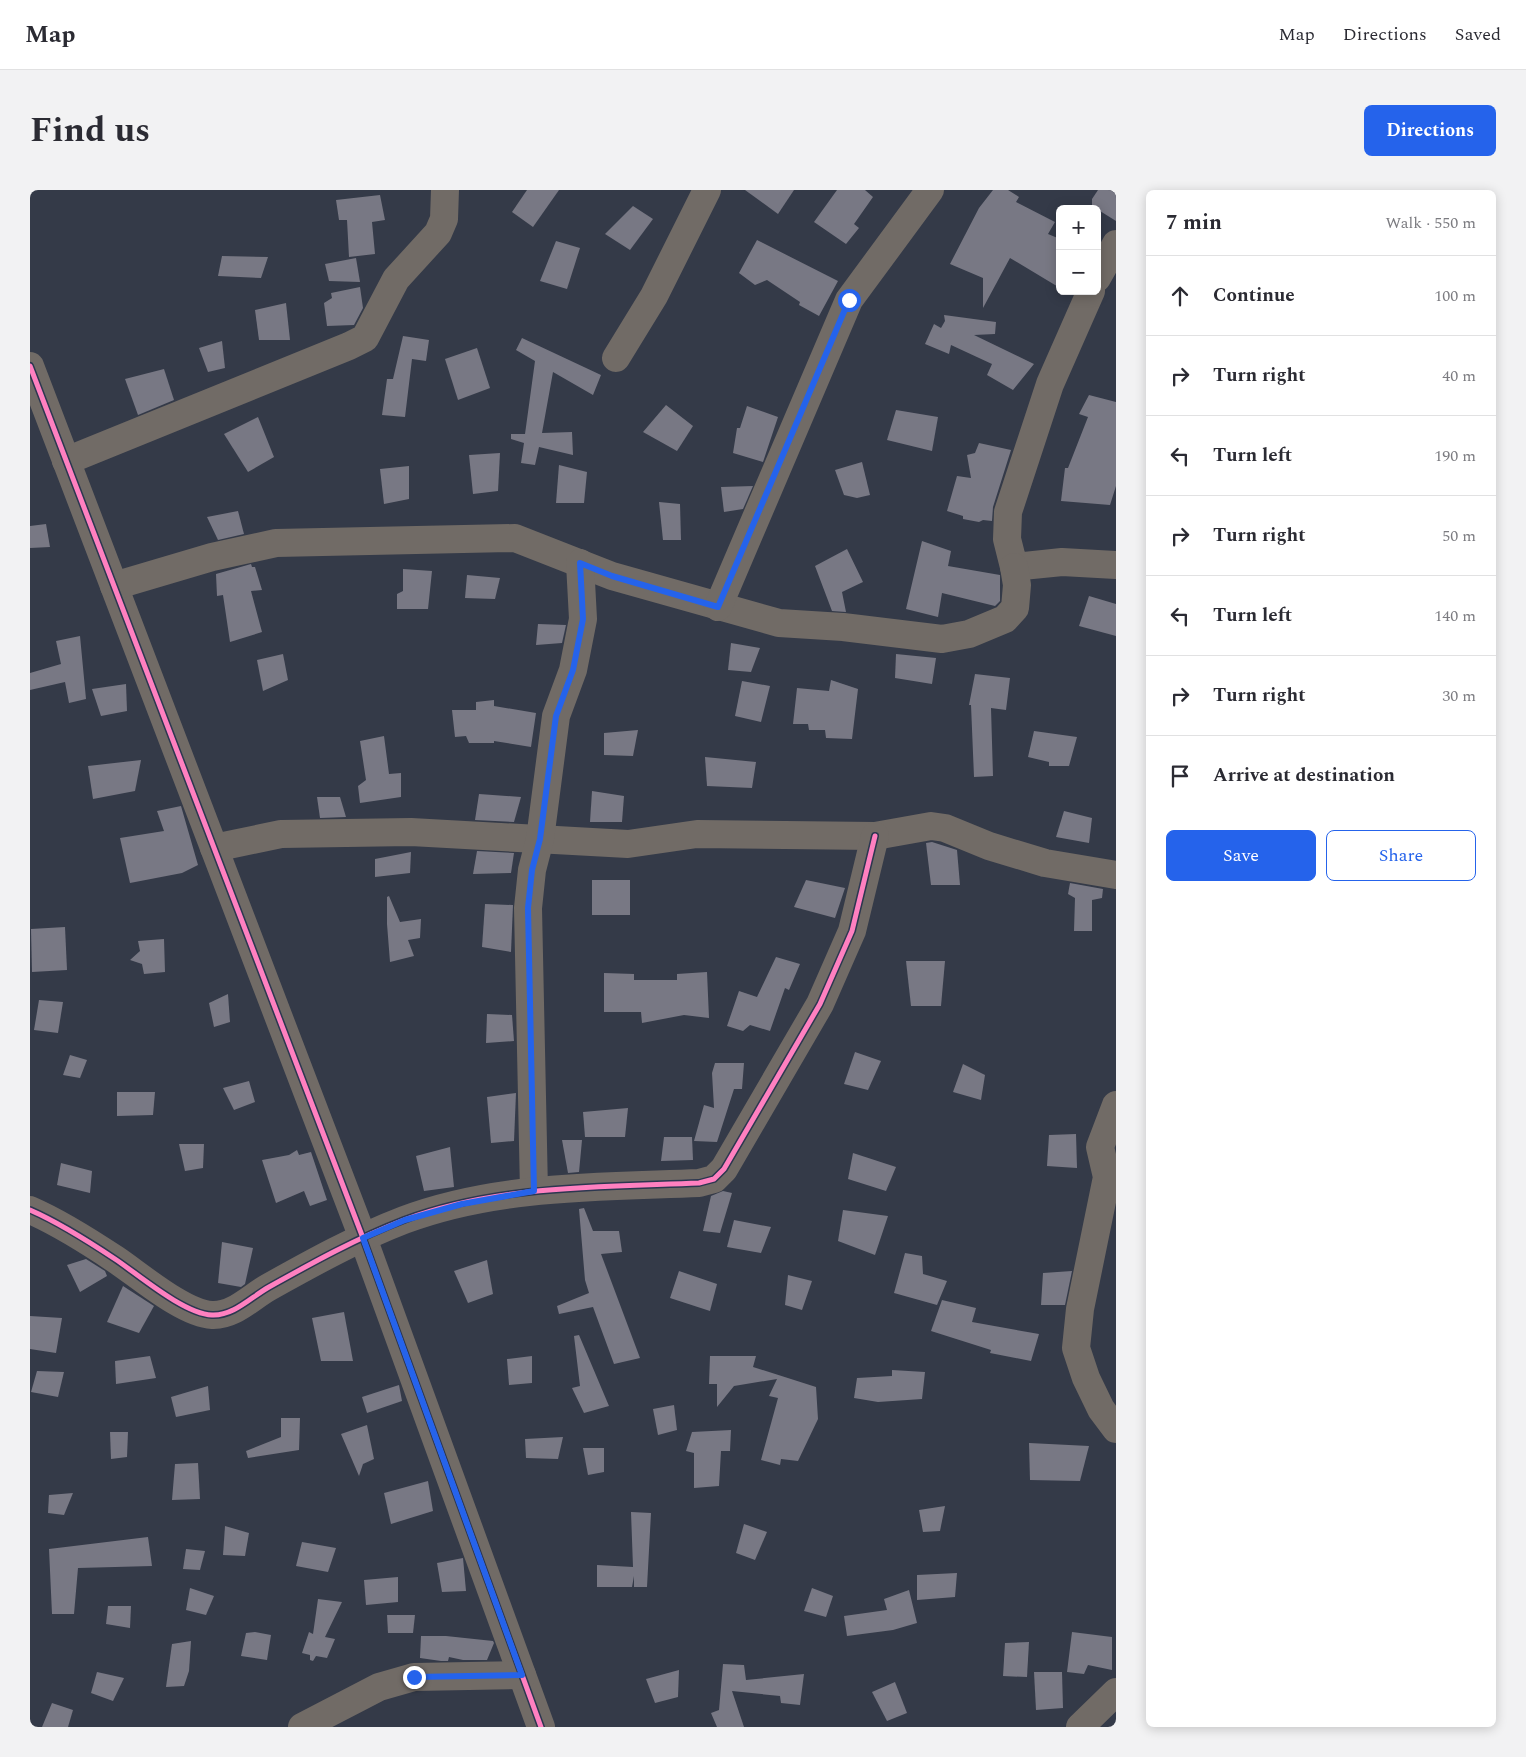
<!DOCTYPE html>
<meta charset="utf-8">
<style>
:root{--surface:#fff;--page:#f2f2f3;--text:#2b2b33;--muted:#7c7c81;--line:#e1e1e2;--accent:#2563eb}
body{margin:0;font-family:Spectral,serif;background:var(--page);color:var(--text)}
.controls{position:absolute;right:15px;top:15px;display:grid;overflow:hidden;border-radius:8px;box-shadow:0 2px 12px #0003}
.controls button{width:45px;height:45px;display:grid;place-items:center;padding:0;border:0;border-bottom:1px solid var(--line);background:var(--surface);color:var(--text);font:25px sans-serif}
.stop{position:absolute;width:15px;height:15px;margin:-11px;border:4px solid #2563eb;border-radius:50%;background:#fff}
.stop.end{background:#2563eb;border-color:#fff;box-shadow:0 1px 5px #0008}
.list{margin:0;padding:0;list-style:none}
h2{display:flex;justify-content:space-between;align-items:center;height:65px;margin:0;padding:0 20px;font-size:21px}
h2 small{font-size:16px;font-weight:400;color:var(--muted)}
.list li{display:grid;grid-template-columns:32px 1fr auto;gap:15px;align-items:center;box-sizing:border-box;height:80px;padding:0 20px;border-top:1px solid var(--line)}
.list b{display:block;font-size:19px;white-space:nowrap}
.list em{font-size:16px;font-style:normal;color:var(--muted)}
.actions{display:flex;gap:10px;padding:15px 20px}
.actions a{flex:1;padding:11px 0;border:1px solid var(--accent);border-radius:8px;text-align:center;font-size:18px;color:var(--accent)}
.actions .main{background:var(--accent);color:#fff}
.icon{flex:none;width:28px;height:28px;fill:none;stroke:currentColor;stroke-width:2;stroke-linecap:round;stroke-linejoin:round}
.map{position:relative;flex:none;width:1086px;height:1537px;overflow:hidden;border-radius:8px}
header{display:flex;align-items:center;gap:30px;box-sizing:border-box;height:70px;padding:0 25px;background:var(--surface);border-bottom:1px solid var(--line)}
header strong{font-size:24px}
nav{display:flex;gap:28px;margin-inline-start:auto;font-size:18px}
.intro{display:flex;align-items:center;justify-content:space-between;box-sizing:border-box;height:120px;padding:0 30px}
h1{margin:0;font-size:35px}
.button{padding:12px 22px;border-radius:8px;background:var(--accent);color:#fff;font-size:18px;font-weight:700}
main{display:flex;gap:30px;padding:0 30px}
aside{flex:1;background:var(--surface);border-radius:8px;box-shadow:0 2px 12px #0003}
.map>svg:first-child{display:block}
.building{fill:#787884}
.lines{fill:none;stroke-linecap:round;stroke-linejoin:round}
.minor{stroke:#716b66;stroke-width:28}
.cycleway-casing{stroke:#2c3750;stroke-width:8}
.cycleway{stroke:#ff80c0;stroke-width:5}
.route{stroke:#2563eb;stroke-width:6}
</style>
<header>
<strong>Map</strong>
<nav><a>Map</a><a>Directions</a><a>Saved</a></nav>
</header>
<div class="intro"><h1>Find us</h1><a class="button">Directions</a></div>
<main>
<div class="map">
<svg width="1086" height="1537" viewBox="0 0 1086 1537">
<rect width="100%" height="100%" fill="#343a48"/>
<g class="building">
<path d="M 497,0 L 529,0 L 503,37 L 482,22 Z"/>
<path d="M 715,0 L 764,0 L 748,24 Z"/>
<path d="M 807,0 L 835,0 L 843,7 L 824,34 L 829,38 L 816,54 L 784,32 Z"/>
<path d="M 963,0 L 978,0 L 989,7 L 986,12 L 1025,32 L 1018,44 L 1030,49 L 1030,98 L 980,68 L 953,118 L 953,88 L 920,74 L 949,18 Z"/>
<path d="M 1068,0 L 1086,0 L 1086,31 L 1062,16 L 1062,9 Z"/>
<path d="M 350,5 L 355,30 L 342,32 L 345,64 L 319,67 L 317,30 L 309,30 L 306,10 Z"/>
<path d="M 603,16 L 623,29 L 600,60 L 575,44 Z"/>
<path d="M 727,50 L 808,91 L 789,126 L 769,115 L 770,112 L 737,90 L 725,95 L 709,83 Z"/>
<path d="M 526,51 L 550,58 L 537,99 L 510,91 Z"/>
<path d="M 192,66 L 238,67 L 231,88 L 188,86 Z"/>
<path d="M 326,68 L 330,92 L 299,91 L 295,74 Z"/>
<path d="M 330,97 L 333,118 L 324,135 L 297,136 L 294,113 L 302,108 L 301,103 Z"/>
<path d="M 256,113 L 260,150 L 229,150 L 225,120 Z"/>
<path d="M 914,125 L 966,132 L 965,144 L 944,145 L 1004,174 L 983,200 L 957,185 L 962,174 L 921,155 L 919,164 L 895,154 L 904,134 L 911,138 L 915,131 Z"/>
<path d="M 373,146 L 399,150 L 396,171 L 382,169 L 375,227 L 352,225 L 357,189 L 363,189 Z"/>
<path d="M 492,148 L 571,185 L 563,205 L 523,182 L 512,243 L 542,242 L 543,265 L 509,257 L 505,275 L 491,273 L 494,253 L 481,249 L 481,244 L 495,244 L 505,171 L 486,160 Z"/>
<path d="M 192,151 L 195,178 L 178,182 L 169,158 Z"/>
<path d="M 447,158 L 460,198 L 428,210 L 415,169 Z"/>
<path d="M 134,179 L 144,210 L 108,225 L 95,189 Z"/>
<path d="M 1059,205 L 1086,212 L 1086,296 L 1080,315 L 1031,311 L 1035,278 L 1038,278 L 1058,227 L 1049,224 Z"/>
<path d="M 636,215 L 663,236 L 647,261 L 613,242 Z"/>
<path d="M 717,216 L 748,227 L 733,272 L 703,263 L 707,238 L 710,238 Z"/>
<path d="M 866,220 L 908,227 L 902,261 L 857,250 Z"/>
<path d="M 228,227 L 244,267 L 218,282 L 194,244 Z"/>
<path d="M 949,253 L 981,260 L 963,317 L 962,331 L 953,330 L 949,332 L 933,329 L 933,326 L 917,321 L 927,286 L 941,288 L 937,265 L 945,263 Z"/>
<path d="M 470,263 L 468,301 L 443,304 L 439,265 Z"/>
<path d="M 832,272 L 840,305 L 827,308 L 814,305 L 805,280 Z"/>
<path d="M 529,275 L 557,282 L 554,313 L 526,313 Z"/>
<path d="M 379,276 L 379,309 L 354,314 L 350,279 Z"/>
<path d="M 723,296 L 713,319 L 694,322 L 691,297 Z"/>
<path d="M 629,312 L 650,314 L 651,350 L 633,350 Z"/>
<path d="M 208,321 L 214,344 L 188,350 L 177,327 Z"/>
<path d="M 16,334 L 20,357 L 0,358 L 0,336 Z"/>
<path d="M 892,351 L 921,361 L 918,376 L 970,385 L 970,411 L 965,416 L 912,403 L 908,427 L 876,419 Z"/>
<path d="M 817,359 L 833,392 L 812,402 L 816,422 L 802,421 L 785,376 Z"/>
<path d="M 221,374 L 222,377 L 225,377 L 232,400 L 221,401 L 232,442 L 200,452 L 193,405 L 187,406 L 186,384 Z"/>
<path d="M 373,379 L 402,381 L 398,419 L 367,419 L 367,404 L 373,401 Z"/>
<path d="M 437,385 L 470,388 L 465,409 L 435,408 Z"/>
<path d="M 1059,406 L 1086,414 L 1086,446 L 1049,436 Z"/>
<path d="M 508,434 L 536,435 L 532,453 L 506,455 Z"/>
<path d="M 50,446 L 56,509 L 39,513 L 35,492 L 0,500 L 0,483 L 31,474 L 26,451 Z"/>
<path d="M 701,453 L 730,458 L 721,482 L 698,480 Z"/>
<path d="M 253,464 L 258,490 L 233,501 L 227,470 Z"/>
<path d="M 866,464 L 906,468 L 902,494 L 865,488 Z"/>
<path d="M 945,484 L 980,488 L 976,520 L 961,518 L 963,586 L 944,587 L 941,515 L 939,515 Z"/>
<path d="M 801,490 L 828,499 L 822,549 L 796,548 L 795,540 L 779,540 L 778,534 L 763,534 L 767,498 L 799,501 Z"/>
<path d="M 712,491 L 740,496 L 731,532 L 705,526 Z"/>
<path d="M 96,494 L 97,521 L 71,526 L 62,499 Z"/>
<path d="M 464,510 L 464,516 L 506,523 L 501,557 L 464,551 L 464,553 L 439,553 L 436,546 L 425,547 L 422,520 L 446,520 L 446,512 Z"/>
<path d="M 608,540 L 603,566 L 574,565 L 574,543 Z"/>
<path d="M 1004,541 L 1047,547 L 1039,576 L 1019,576 L 1019,572 L 998,567 Z"/>
<path d="M 354,546 L 359,584 L 371,583 L 371,607 L 330,613 L 328,596 L 336,590 L 330,551 Z"/>
<path d="M 675,567 L 726,572 L 722,598 L 677,596 Z"/>
<path d="M 111,570 L 105,601 L 63,609 L 58,576 Z"/>
<path d="M 562,601 L 594,606 L 592,632 L 560,632 Z"/>
<path d="M 449,604 L 491,607 L 484,632 L 445,630 Z"/>
<path d="M 287,607 L 310,607 L 316,627 L 290,628 Z"/>
<path d="M 151,616 L 168,675 L 152,683 L 100,693 L 90,648 L 134,641 L 127,621 Z"/>
<path d="M 1034,621 L 1062,628 L 1059,653 L 1026,647 Z"/>
<path d="M 902,652 L 927,660 L 930,695 L 901,695 L 896,653 Z"/>
<path d="M 447,661 L 484,663 L 481,683 L 443,684 Z"/>
<path d="M 381,662 L 380,683 L 345,687 L 345,669 Z"/>
<rect x="562" y="690" width="38" height="35"/>
<path d="M 776,690 L 815,698 L 805,728 L 764,717 Z"/>
<path d="M 1040,693 L 1073,699 L 1072,708 L 1062,710 L 1062,741 L 1044,741 L 1045,708 L 1038,704 Z"/>
<path d="M 359,706 L 370,732 L 391,729 L 390,748 L 378,750 L 384,766 L 360,772 L 357,734 L 357,707 Z"/>
<path d="M 455,714 L 483,715 L 481,762 L 452,757 Z"/>
<path d="M 35,737 L 37,780 L 2,782 L 1,739 Z"/>
<path d="M 134,749 L 135,782 L 114,784 L 112,774 L 100,770 L 110,761 L 108,751 Z"/>
<path d="M 746,767 L 770,774 L 759,800 L 755,798 L 740,841 L 720,835 L 713,841 L 697,836 L 709,801 L 727,807 Z"/>
<path d="M 876,771 L 915,771 L 911,816 L 881,816 Z"/>
<path d="M 677,782 L 679,828 L 654,825 L 612,833 L 611,822 L 574,822 L 574,783 L 604,784 L 604,790 L 647,790 L 647,784 Z"/>
<path d="M 198,804 L 200,832 L 184,837 L 179,813 Z"/>
<path d="M 9,810 L 33,812 L 28,843 L 4,840 Z"/>
<path d="M 457,824 L 482,825 L 484,851 L 456,853 Z"/>
<path d="M 825,862 L 851,871 L 838,900 L 814,894 Z"/>
<path d="M 40,865 L 57,870 L 50,888 L 33,885 Z"/>
<path d="M 685,873 L 714,873 L 712,899 L 704,899 L 687,952 L 664,951 L 674,915 L 684,918 L 682,883 Z"/>
<path d="M 933,874 L 955,885 L 951,910 L 923,902 Z"/>
<path d="M 219,891 L 225,912 L 204,920 L 193,898 Z"/>
<path d="M 87,902 L 125,902 L 123,925 L 87,926 Z"/>
<path d="M 486,903 L 484,951 L 461,953 L 457,907 Z"/>
<path d="M 598,918 L 595,947 L 555,947 L 553,922 Z"/>
<path d="M 1046,944 L 1047,978 L 1017,976 L 1019,945 Z"/>
<path d="M 634,947 L 662,947 L 663,970 L 631,971 Z"/>
<path d="M 532,950 L 552,950 L 549,982 L 538,983 Z"/>
<path d="M 149,954 L 174,954 L 173,978 L 155,981 Z"/>
<path d="M 420,957 L 424,997 L 394,1001 L 386,966 Z"/>
<path d="M 267,960 L 269,965 L 281,962 L 297,1010 L 280,1016 L 274,1001 L 246,1013 L 232,970 L 259,965 Z"/>
<path d="M 823,963 L 866,977 L 856,1001 L 818,989 Z"/>
<path d="M 31,973 L 62,981 L 60,1003 L 27,995 Z"/>
<path d="M 693,1001 L 702,1003 L 690,1043 L 673,1041 L 681,1006 Z"/>
<path d="M 554,1018 L 563,1041 L 589,1041 L 592,1062 L 571,1064 L 610,1168 L 584,1174 L 563,1117 L 529,1124 L 527,1116 L 559,1103 L 555,1090 L 549,1019 Z"/>
<path d="M 813,1020 L 858,1026 L 845,1065 L 808,1051 Z"/>
<path d="M 704,1030 L 741,1037 L 731,1063 L 697,1057 Z"/>
<path d="M 192,1052 L 223,1058 L 215,1094 L 211,1097 L 188,1093 Z"/>
<path d="M 875,1063 L 892,1066 L 893,1084 L 917,1091 L 907,1115 L 864,1103 Z"/>
<path d="M 56,1069 L 75,1081 L 77,1086 L 50,1102 L 37,1075 Z"/>
<path d="M 457,1070 L 463,1104 L 438,1113 L 424,1081 Z"/>
<path d="M 649,1081 L 687,1094 L 680,1121 L 640,1108 Z"/>
<path d="M 1042,1081 L 1035,1115 L 1011,1115 L 1013,1083 Z"/>
<path d="M 758,1085 L 782,1091 L 772,1120 L 755,1115 Z"/>
<path d="M 93,1096 L 124,1116 L 109,1143 L 77,1132 Z"/>
<path d="M 912,1110 L 946,1118 L 942,1132 L 1009,1144 L 1001,1171 L 960,1163 L 961,1160 L 901,1141 Z"/>
<path d="M 314,1122 L 323,1171 L 291,1171 L 282,1128 Z"/>
<path d="M 0,1126 L 32,1128 L 26,1163 L 0,1159 Z"/>
<path d="M 549,1145 L 579,1216 L 554,1223 L 542,1198 L 550,1196 L 544,1146 Z"/>
<path d="M 120,1166 L 126,1188 L 86,1194 L 85,1171 Z"/>
<path d="M 502,1166 L 502,1193 L 479,1195 L 477,1169 Z"/>
<path d="M 680,1166 L 726,1166 L 723,1177 L 786,1197 L 788,1229 L 768,1271 L 751,1269 L 750,1275 L 731,1270 L 748,1208 L 739,1206 L 747,1189 L 704,1196 L 687,1217 L 687,1194 L 679,1194 Z"/>
<path d="M 862,1180 L 895,1182 L 892,1209 L 848,1212 L 824,1208 L 827,1188 L 862,1186 Z"/>
<path d="M 7,1181 L 34,1182 L 28,1207 L 1,1202 Z"/>
<path d="M 369,1195 L 372,1211 L 337,1223 L 332,1207 Z"/>
<path d="M 178,1196 L 180,1220 L 146,1227 L 141,1207 Z"/>
<path d="M 644,1215 L 647,1240 L 628,1245 L 623,1219 Z"/>
<path d="M 251,1228 L 270,1228 L 269,1260 L 218,1268 L 216,1261 L 251,1247 Z"/>
<path d="M 337,1235 L 344,1269 L 333,1274 L 329,1286 L 311,1244 Z"/>
<path d="M 701,1240 L 700,1261 L 691,1261 L 689,1296 L 664,1298 L 664,1263 L 656,1261 L 662,1242 Z"/>
<path d="M 80,1242 L 98,1242 L 97,1267 L 81,1269 Z"/>
<path d="M 533,1247 L 528,1269 L 496,1268 L 495,1249 Z"/>
<path d="M 999,1253 L 1059,1256 L 1050,1291 L 1000,1290 Z"/>
<path d="M 553,1258 L 574,1258 L 574,1282 L 558,1285 Z"/>
<path d="M 168,1273 L 170,1309 L 142,1310 L 145,1274 Z"/>
<path d="M 398,1291 L 403,1321 L 361,1334 L 354,1303 Z"/>
<path d="M 43,1303 L 34,1325 L 18,1323 L 19,1305 Z"/>
<path d="M 915,1316 L 910,1341 L 893,1342 L 889,1320 Z"/>
<path d="M 601,1322 L 621,1323 L 617,1397 L 604,1397 L 604,1386 L 602,1397 L 567,1397 L 567,1375 L 603,1377 Z"/>
<path d="M 714,1334 L 737,1342 L 725,1370 L 706,1363 Z"/>
<path d="M 195,1336 L 219,1343 L 215,1366 L 193,1365 Z"/>
<path d="M 118,1347 L 122,1376 L 48,1378 L 44,1424 L 22,1424 L 19,1359 Z"/>
<path d="M 272,1352 L 306,1358 L 298,1382 L 266,1376 Z"/>
<path d="M 156,1359 L 175,1361 L 170,1380 L 153,1379 Z"/>
<path d="M 433,1368 L 436,1401 L 412,1402 L 407,1373 Z"/>
<path d="M 927,1383 L 925,1407 L 887,1410 L 887,1385 Z"/>
<path d="M 368,1387 L 368,1412 L 336,1415 L 334,1390 Z"/>
<path d="M 160,1398 L 184,1406 L 176,1425 L 156,1420 Z"/>
<path d="M 782,1398 L 803,1406 L 796,1427 L 774,1421 Z"/>
<path d="M 879,1400 L 887,1433 L 863,1440 L 817,1446 L 814,1426 L 857,1420 L 854,1409 Z"/>
<path d="M 288,1409 L 312,1412 L 295,1447 L 305,1449 L 297,1468 L 286,1466 L 283,1471 L 280,1470 L 280,1465 L 272,1463 L 279,1442 L 283,1444 Z"/>
<path d="M 78,1416 L 101,1416 L 100,1438 L 76,1434 Z"/>
<path d="M 357,1425 L 385,1425 L 383,1443 L 358,1443 Z"/>
<path d="M 225,1442 L 241,1445 L 237,1470 L 211,1466 L 216,1443 Z"/>
<path d="M 1042,1442 L 1082,1447 L 1082,1480 L 1058,1475 L 1054,1484 L 1037,1482 Z"/>
<path d="M 391,1446 L 416,1446 L 463,1451 L 464,1453 L 457,1470 L 433,1470 L 419,1467 L 418,1471 L 411,1471 L 390,1468 Z"/>
<path d="M 161,1451 L 159,1481 L 154,1496 L 136,1497 L 142,1454 Z"/>
<path d="M 999,1452 L 997,1487 L 973,1486 L 975,1453 Z"/>
<path d="M 693,1474 L 714,1475 L 716,1490 L 774,1484 L 770,1515 L 751,1513 L 750,1506 L 702,1501 L 714,1537 L 687,1537 L 681,1523 L 689,1520 Z"/>
<path d="M 649,1480 L 648,1507 L 625,1513 L 616,1489 Z"/>
<path d="M 67,1482 L 94,1488 L 83,1511 L 61,1503 Z"/>
<path d="M 1004,1482 L 1032,1482 L 1033,1518 L 1006,1520 Z"/>
<path d="M 865,1492 L 877,1523 L 857,1531 L 842,1502 Z"/>
<path d="M 22,1513 L 43,1520 L 38,1537 L 12,1537 Z"/>
</g>
<g class="lines">
<g class="minor">
<path d="M 1067,88 L 1086,54"/>
<path d="M 1061,101 L 1020,194 L 978,322 L 977,349 L 984,377 L 1032,372 L 1086,375"/>
<path d="M 586,168 L 624,106 L 677,0"/>
<path d="M 0,176 L 333,1048 L 511,1537"/>
<path d="M 36,271 L 319,156 L 335,148 L 366,89 L 408,43 L 414,29 L 415,0"/>
<path d="M 84,396 L 182,367 L 246,353 L 485,348 L 582,386 L 749,433 L 813,437 L 912,449 L 939,444 L 975,429 L 985,418 L 987,395 L 984,377"/>
<path d="M 688,417 L 819,110 L 900,0"/>
<path d="M 184,658 L 251,644 L 381,642 L 598,654 L 667,644 L 845,646 L 901,636 L 915,638 L 959,656 L 1015,673 L 1086,685"/>
<path d="M 1086,915 L 1070,957 L 1077,987 L 1050,1119 L 1046,1158 L 1056,1188 L 1071,1219 L 1086,1239"/>
<path d="M 504,1001 L 498,718 L 502,680 L 510,649 L 526,526 L 543,480 L 553,429 L 550,373"/>
<path d="M 0,1020 C 30,1033 58,1051 85,1069 C 109,1085 154,1124 182,1125 C 204,1126 221,1107 239,1097 C 282,1073 327,1048 374,1030 C 467,995 571,997 669,993 L 684,989 L 694,979 L 790,814 L 822,741 L 845,646"/>
<path d="M 272,1537 L 349,1497 L 384,1487 L 492,1485"/>
<path d="M 1050,1537 L 1086,1502"/>
</g>
<defs>
<g id="cycleway">
<path d="M 0,176 L 333,1048 L 511,1537"/>
<path d="M 0,1020 C 30,1033 58,1051 85,1069 C 109,1085 154,1124 182,1125 C 204,1126 221,1107 239,1097 C 282,1073 327,1048 374,1030 C 467,995 571,997 669,993 L 684,989 L 694,979 L 790,814 L 822,741 L 845,646"/>
</g>
</defs>
<use href="#cycleway" class="cycleway-casing"/>
<use href="#cycleway" class="cycleway"/>
</g>
<g class="lines">
<path class="route" d="M 384,1487 L 492,1485 L 333,1048 L 375,1030 L 432,1014 L 504,1001 L 498,718 L 502,680 L 510,649 L 526,526 L 543,480 L 553,429 L 550,373 L 582,386 L 688,417 L 819,110"/>
</g>
</svg>
<div class="controls">
<button>+</button>
<button>−</button>
</div>
<div class="stop" style="left:819px;top:110px"></div>
<div class="stop end" style="left:384px;top:1487px"></div>
</div>
<aside>
<h2>7 min<small>Walk · 550 m</small></h2>
<ul class="list">
<li><svg class="icon" aria-label="ahead" viewBox="0 0 24 24"><path d="M12 20V5M6 11l6-6 6 6"/></svg><div><b>Continue</b></div><em>100 m</em></li>
<li><svg class="icon" aria-label="right" viewBox="0 0 24 24"><path d="M7 20v-9h11M14 6l5 5-5 5"/></svg><div><b>Turn right</b></div><em>40 m</em></li>
<li><svg class="icon" aria-label="left" viewBox="0 0 24 24"><path d="M17 20v-9H6M10 6l-5 5 5 5"/></svg><div><b>Turn left</b></div><em>190 m</em></li>
<li><svg class="icon" aria-label="right" viewBox="0 0 24 24"><path d="M7 20v-9h11M14 6l5 5-5 5"/></svg><div><b>Turn right</b></div><em>50 m</em></li>
<li><svg class="icon" aria-label="left" viewBox="0 0 24 24"><path d="M17 20v-9H6M10 6l-5 5 5 5"/></svg><div><b>Turn left</b></div><em>140 m</em></li>
<li><svg class="icon" aria-label="right" viewBox="0 0 24 24"><path d="M7 20v-9h11M14 6l5 5-5 5"/></svg><div><b>Turn right</b></div><em>30 m</em></li>
<li><svg class="icon" aria-label="arrive" viewBox="0 0 24 24"><path d="M6 21V4h12l-3 4 3 4H6"/></svg><div><b>Arrive at destination</b></div></li>
</ul>
<div class="actions"><a class="main">Save</a><a>Share</a></div>
</aside>
</main>
